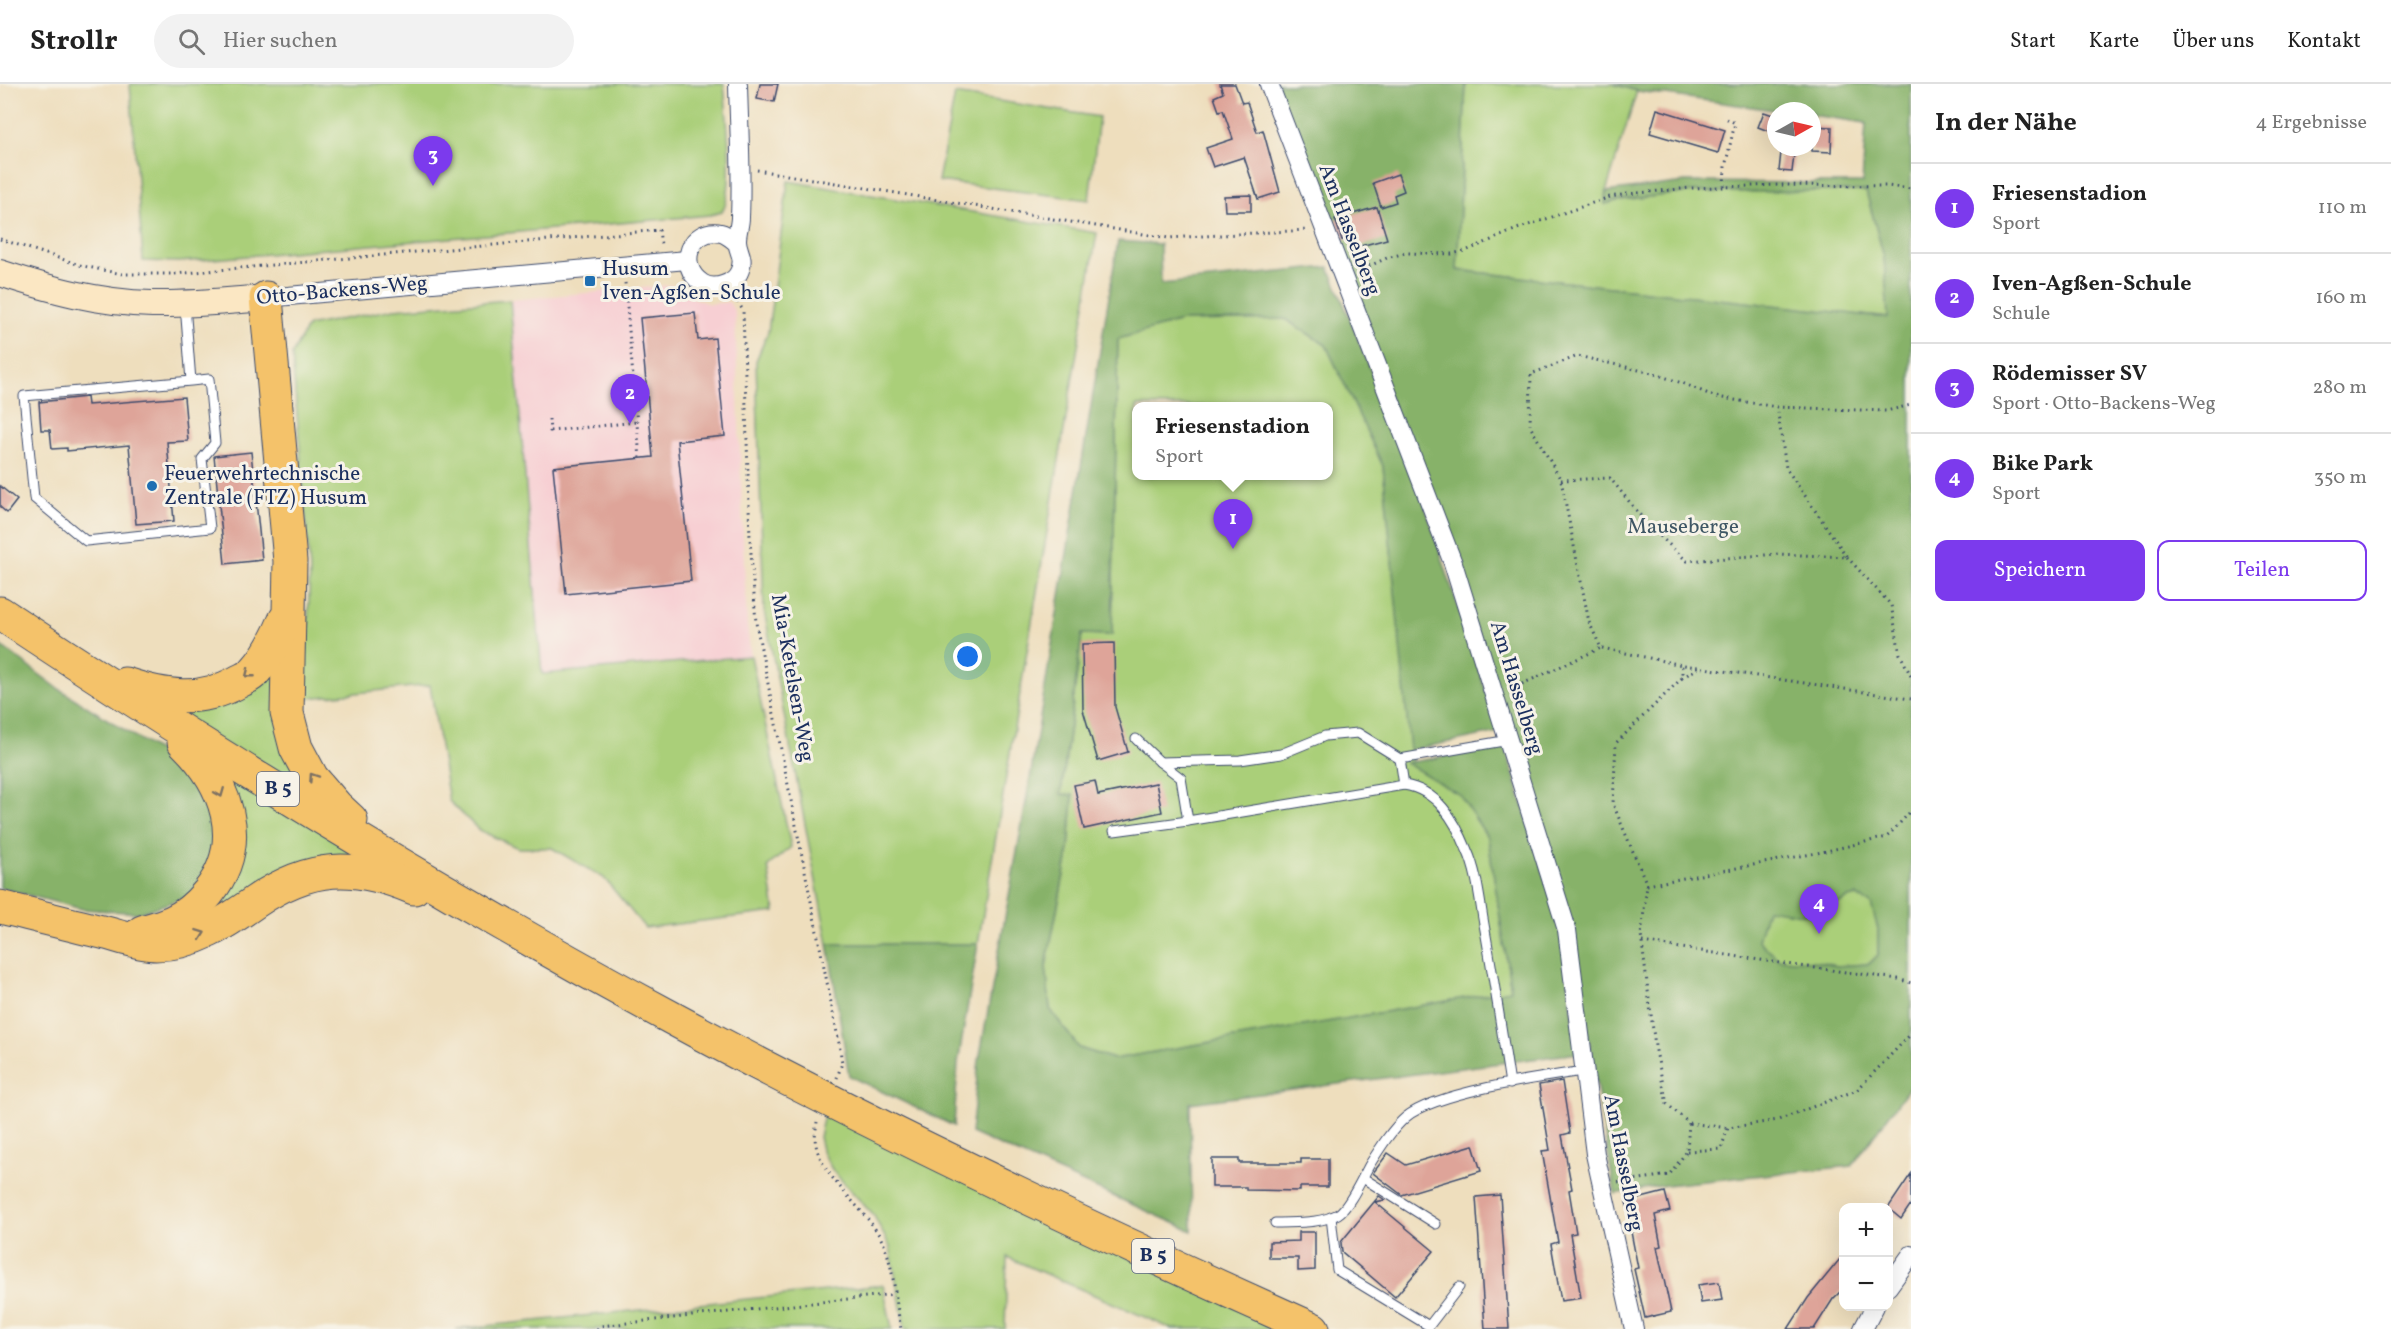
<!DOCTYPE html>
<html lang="de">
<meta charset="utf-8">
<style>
:root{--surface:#fff;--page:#f2f2f2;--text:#222;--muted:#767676;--line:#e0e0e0;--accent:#7c3aed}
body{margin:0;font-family:Vollkorn,serif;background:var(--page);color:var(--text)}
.controls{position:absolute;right:18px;bottom:18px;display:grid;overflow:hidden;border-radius:12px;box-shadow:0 6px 24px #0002}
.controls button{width:54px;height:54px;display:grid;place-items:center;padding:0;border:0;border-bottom:2px solid var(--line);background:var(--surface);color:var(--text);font:30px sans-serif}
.compass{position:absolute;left:1767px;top:18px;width:54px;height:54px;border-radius:50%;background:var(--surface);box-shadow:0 6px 24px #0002;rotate:82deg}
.you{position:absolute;left:968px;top:573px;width:21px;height:21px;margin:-15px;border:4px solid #fff;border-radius:50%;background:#1a73e8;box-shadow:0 0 0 9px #1a73e833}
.badge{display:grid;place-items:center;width:39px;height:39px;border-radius:50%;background:var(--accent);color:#fff;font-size:20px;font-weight:700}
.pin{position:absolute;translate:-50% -50px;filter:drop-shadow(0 2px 3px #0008)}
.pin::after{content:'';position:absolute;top:32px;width:21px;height:18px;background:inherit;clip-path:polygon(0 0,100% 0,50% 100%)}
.popup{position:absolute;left:1132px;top:318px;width:201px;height:78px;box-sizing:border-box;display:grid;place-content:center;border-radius:12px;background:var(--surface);filter:drop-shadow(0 2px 4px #0005);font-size:20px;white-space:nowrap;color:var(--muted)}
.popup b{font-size:22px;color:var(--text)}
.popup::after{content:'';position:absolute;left:50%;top:100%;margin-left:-12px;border:12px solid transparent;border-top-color:var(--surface)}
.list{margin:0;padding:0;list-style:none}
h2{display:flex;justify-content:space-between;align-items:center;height:78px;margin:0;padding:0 24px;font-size:26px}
h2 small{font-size:20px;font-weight:400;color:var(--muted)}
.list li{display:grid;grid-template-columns:39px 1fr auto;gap:18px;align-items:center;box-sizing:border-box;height:90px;padding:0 24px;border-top:2px solid var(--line)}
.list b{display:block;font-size:22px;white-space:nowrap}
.list p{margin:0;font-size:20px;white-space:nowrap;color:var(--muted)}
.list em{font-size:20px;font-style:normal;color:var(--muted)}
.actions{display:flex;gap:12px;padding:18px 24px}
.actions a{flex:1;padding:14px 0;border:2px solid var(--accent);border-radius:12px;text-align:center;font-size:21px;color:var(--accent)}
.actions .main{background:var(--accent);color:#fff}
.icon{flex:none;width:33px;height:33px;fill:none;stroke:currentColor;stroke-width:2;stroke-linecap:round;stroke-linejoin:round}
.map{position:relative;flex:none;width:1911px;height:1245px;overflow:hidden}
header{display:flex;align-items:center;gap:36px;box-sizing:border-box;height:84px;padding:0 30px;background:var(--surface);border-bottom:2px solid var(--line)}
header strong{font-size:28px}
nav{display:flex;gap:33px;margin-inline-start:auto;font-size:21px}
.search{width:420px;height:54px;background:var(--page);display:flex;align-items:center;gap:15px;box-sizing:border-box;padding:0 21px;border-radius:33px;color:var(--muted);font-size:22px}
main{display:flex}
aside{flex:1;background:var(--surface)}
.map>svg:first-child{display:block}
.built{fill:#f7cfd3}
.green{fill:#aacf79;stroke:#627f6c;stroke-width:1.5;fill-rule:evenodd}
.forest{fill:#87b269;stroke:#517064;stroke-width:1.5;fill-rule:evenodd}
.building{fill:#dea499}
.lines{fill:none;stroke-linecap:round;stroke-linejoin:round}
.lane-casing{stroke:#3b496c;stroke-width:11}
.street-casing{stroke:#3b496c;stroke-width:20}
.secondary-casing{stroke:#3b496c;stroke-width:28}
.highway-casing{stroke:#3b496c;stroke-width:35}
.path{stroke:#3b496c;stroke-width:3;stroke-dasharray:1.5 4.5;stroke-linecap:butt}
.lane{stroke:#fff;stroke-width:9}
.street{stroke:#fff;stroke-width:18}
.secondary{stroke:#fbe7c3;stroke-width:26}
.highway{stroke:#f4c26a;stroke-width:33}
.oneway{stroke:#7d7163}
.poi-dot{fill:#1f6fb2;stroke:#f7f3e8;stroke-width:2}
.labels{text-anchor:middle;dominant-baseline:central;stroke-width:6;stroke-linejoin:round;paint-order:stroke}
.shield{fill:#f7f3e8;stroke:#5d6a87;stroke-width:1.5}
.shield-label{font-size:20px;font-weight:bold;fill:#1b2f5e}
.street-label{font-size:21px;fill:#1b2f5e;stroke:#f7f3e8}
.poi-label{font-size:21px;fill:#1b2f5e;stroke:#f7f3e8;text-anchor:start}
.park-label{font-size:21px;fill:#3f5765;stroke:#f7f3e8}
</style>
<header>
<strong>Strollr</strong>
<div class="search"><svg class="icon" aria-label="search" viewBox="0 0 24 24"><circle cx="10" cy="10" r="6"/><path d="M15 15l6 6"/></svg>Hier suchen</div>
<nav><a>Start</a><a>Karte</a><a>Über uns</a><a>Kontakt</a></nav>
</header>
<main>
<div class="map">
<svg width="1911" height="1245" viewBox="0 0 1911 1245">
<rect width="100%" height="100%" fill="#f7f3e8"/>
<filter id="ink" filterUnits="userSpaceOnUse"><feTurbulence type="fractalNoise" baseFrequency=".0167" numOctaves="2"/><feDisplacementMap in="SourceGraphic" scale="12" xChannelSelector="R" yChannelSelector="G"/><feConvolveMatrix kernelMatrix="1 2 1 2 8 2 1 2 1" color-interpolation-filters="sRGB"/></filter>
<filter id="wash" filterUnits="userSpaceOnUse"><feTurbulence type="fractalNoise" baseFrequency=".008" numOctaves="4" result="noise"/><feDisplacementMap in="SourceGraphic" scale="24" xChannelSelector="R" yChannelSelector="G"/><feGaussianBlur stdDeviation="1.35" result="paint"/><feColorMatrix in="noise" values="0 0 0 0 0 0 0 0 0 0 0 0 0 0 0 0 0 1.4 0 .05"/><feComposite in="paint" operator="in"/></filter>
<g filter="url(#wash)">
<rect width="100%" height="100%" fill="#eedebd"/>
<path class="built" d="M 673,201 L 689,212 L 709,220 L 729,218 L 735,228 L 743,452 L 747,541 L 751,572 L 542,591 L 510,216 Z"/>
<g class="green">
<path d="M 130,0 L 724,0 C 726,29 736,106 722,128 L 710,131 L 179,178 L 143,177 Z"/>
<path d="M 1466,0 L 1613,0 L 1637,7 L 1606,108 L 1605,120 L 1620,116 L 1693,108 L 1866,107 L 1884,173 L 1889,234 L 1457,186 Z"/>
<path d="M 955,10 L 1099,33 L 1089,116 L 938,97 Z"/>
<path d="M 788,97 L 1097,149 L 978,860 L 828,860 L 764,526 L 756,277 L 768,248 Z"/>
<path d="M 510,216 L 542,590 L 751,572 L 791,763 L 768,782 L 775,828 L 645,844 L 604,794 L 552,764 L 518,764 L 479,746 L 449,717 L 430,601 L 300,615 L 308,538 L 310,486 L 292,270 L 308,242 L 394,225 Z"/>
<path d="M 1285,235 L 1326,261 L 1383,382 L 1412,678 L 1407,679 L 1460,711 L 1488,754 L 1511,906 L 1114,975 L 1079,964 L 1050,925 L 1046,882 L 1069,765 L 1073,711 L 1061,710 L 1082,550 L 1112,551 L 1118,255 L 1181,237 ZM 1137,322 L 1329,322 L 1329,392 L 1137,392 Z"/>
<path d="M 280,574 L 312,713 L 162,622 Z"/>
<path d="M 213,680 L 372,776 L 177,843 Z"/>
<path d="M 1857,812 L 1872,820 L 1878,844 L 1878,871 L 1869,880 L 1837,882 L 1812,877 L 1778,875 L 1758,856 L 1767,824 L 1816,832 L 1848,814 Z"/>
<path d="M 824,1030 L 1283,1245 L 1172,1245 L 1007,1173 L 1005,1245 L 905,1245 L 890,1163 L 874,1132 L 833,1087 L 823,1070 L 819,1053 Z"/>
<path d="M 883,1201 L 892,1245 L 456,1245 Z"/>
</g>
<g class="forest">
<path d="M 1272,0 L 1466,0 L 1457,186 L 1888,234 L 1884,173 L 1866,107 L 1693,108 L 1620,116 L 1605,120 L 1606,108 L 1685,98 L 1862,99 L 1866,39 L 1812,31 L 1812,27 L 1781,27 L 1637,7 L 1613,0 L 1911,0 L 1911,1001 L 1852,1082 L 1666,1101 L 1615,1110 L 1570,846 L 1476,547 ZM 1857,812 L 1871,820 L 1878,845 L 1878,871 L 1869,880 L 1837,882 L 1812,877 L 1778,875 L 1758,856 L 1767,825 L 1816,832 L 1848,814 Z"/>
<path d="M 1118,157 L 1160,160 L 1161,200 L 1329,183 L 1423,416 L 1499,648 L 1410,666 L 1383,382 L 1326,261 L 1285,235 L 1181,237 L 1118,255 L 1112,551 L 1082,550 L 1061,710 L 1073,711 L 1069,765 L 1046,882 L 1050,925 L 1079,964 L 1114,975 L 1511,906 L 1488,754 L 1460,711 L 1406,679 L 1505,662 L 1562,849 L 1578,969 L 1190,1019 L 1192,1147 L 971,1049 L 979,976 L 1028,707 Z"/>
<path d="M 0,561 L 59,605 L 187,685 L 206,711 L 215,738 L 215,771 L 190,812 L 139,829 L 82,825 L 0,804 Z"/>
<path d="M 828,860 L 978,860 L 958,979 L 954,1042 L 849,992 Z"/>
</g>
<g id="blocks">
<g class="building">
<path d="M 760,0 L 778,0 L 774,18 L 757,15 Z"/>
<path d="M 1220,0 L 1235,0 L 1242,19 L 1247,18 L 1257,48 L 1263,46 L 1280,108 L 1258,115 L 1244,73 L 1213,83 L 1206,64 L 1233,55 L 1223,26 L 1219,27 L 1214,13 L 1223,9 Z"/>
<path d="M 1657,25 L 1725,46 L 1718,69 L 1650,49 Z"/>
<path d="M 1764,28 L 1776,32 L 1776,50 L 1758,43 Z"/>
<path d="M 1812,42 L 1832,43 L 1831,68 L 1812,67 Z"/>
<path d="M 1781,68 L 1794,70 L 1792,88 L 1779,87 Z"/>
<path d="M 1398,90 L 1404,107 L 1394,111 L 1396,118 L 1381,123 L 1373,99 Z"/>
<path d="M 1251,111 L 1251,127 L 1225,127 L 1224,112 Z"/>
<path d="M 1377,123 L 1387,155 L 1353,164 L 1350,154 L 1342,156 L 1335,135 Z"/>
<path d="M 695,229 L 698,256 L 715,254 L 725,352 L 677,357 L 691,497 L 566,510 L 553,383 L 653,373 L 640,234 Z"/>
<path d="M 87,313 L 88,321 L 184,313 L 188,357 L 167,358 L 174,437 L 136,440 L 129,361 L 67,367 L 67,364 L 52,365 L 50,346 L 41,346 L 39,318 Z"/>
<path d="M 251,368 L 262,476 L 225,480 L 214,372 Z"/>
<path d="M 0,402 L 17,416 L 7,429 L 0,423 Z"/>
<path d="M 1114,559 L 1115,623 L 1128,668 L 1098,677 L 1083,626 L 1082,560 Z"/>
<path d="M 1095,697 L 1098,711 L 1156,699 L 1162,728 L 1084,745 L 1074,701 Z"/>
<path d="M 1562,997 L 1570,1049 L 1562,1051 L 1572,1105 L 1569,1106 L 1576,1149 L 1570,1150 L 1581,1214 L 1561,1217 L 1551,1160 L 1558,1158 L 1542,1067 L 1550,1066 L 1539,1001 Z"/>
<path d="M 1473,1061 L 1481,1087 L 1402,1111 L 1373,1089 L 1388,1069 L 1406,1081 Z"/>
<path d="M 1212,1075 L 1239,1075 L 1239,1079 L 1301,1079 L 1301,1075 L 1328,1075 L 1328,1103 L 1300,1103 L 1300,1107 L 1246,1106 L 1246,1103 L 1212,1103 Z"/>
<path d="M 1911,1090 L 1911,1120 L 1901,1135 L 1888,1124 Z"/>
<path d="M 1665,1108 L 1670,1127 L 1655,1131 L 1661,1162 L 1657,1163 L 1671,1228 L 1645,1234 L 1634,1185 L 1638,1184 L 1631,1148 L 1634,1147 L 1626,1118 Z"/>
<path d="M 1500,1111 L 1509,1245 L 1485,1245 L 1476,1113 Z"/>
<path d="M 1379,1112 L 1385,1116 L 1375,1118 L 1434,1167 L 1395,1213 L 1342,1168 L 1341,1158 Z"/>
<path d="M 1299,1148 L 1315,1148 L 1315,1186 L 1298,1187 L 1298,1174 L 1269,1174 L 1269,1158 L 1299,1157 Z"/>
<path d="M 1844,1170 L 1844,1204 L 1833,1215 L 1814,1245 L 1788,1245 L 1808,1214 Z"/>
<path d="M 1719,1198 L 1722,1216 L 1701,1219 L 1698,1201 Z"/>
</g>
</g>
</g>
<g filter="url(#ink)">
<use href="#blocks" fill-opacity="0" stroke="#3b496c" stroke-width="1.5"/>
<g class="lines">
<defs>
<g id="lane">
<path d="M 185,221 L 191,297 L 24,312 L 34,414 L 86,457 L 210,444 L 202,375 L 215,359 L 209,295 L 191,297"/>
<path d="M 1136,655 L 1160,678"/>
<path d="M 1509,656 L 1400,675 L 1358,649 L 1325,652 L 1281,670 L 1240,676 L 1160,678 L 1181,694 L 1188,737 L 1404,701 C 1437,706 1455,736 1467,766 C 1478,790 1480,820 1485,846 C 1494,897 1502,948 1510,1000"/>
<path d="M 1400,675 L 1404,701"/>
<path d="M 1114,747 L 1188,737"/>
<path d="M 1363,1094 L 1436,1140"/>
<path d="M 1331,1133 L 1337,1186 L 1429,1242 L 1459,1203"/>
<path d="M 1275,1139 C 1295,1138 1320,1140 1338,1130 C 1349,1124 1363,1092 1370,1080 C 1380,1064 1392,1045 1406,1033 C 1436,1008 1543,993 1583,987"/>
</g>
<g id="street">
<path d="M 1269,0 L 1453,479 L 1567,846 L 1595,1070 L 1634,1245"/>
<path d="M 736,158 C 732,155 726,150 721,149 C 690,143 676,182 702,199 C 714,207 735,200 740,186 C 745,172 737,167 737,156 C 737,148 740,141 740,133 C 742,89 739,44 738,0"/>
<path d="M 266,214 L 687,176"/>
<path d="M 1888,1203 L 1911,1171"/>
<path d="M 1863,1245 L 1875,1222"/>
</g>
<path id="secondary" d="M 0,189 C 49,205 99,219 152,220 C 190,221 228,217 266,214"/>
<g id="highway">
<path d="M 266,214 L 290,477 L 287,629 L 296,664 L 312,694 L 336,722 L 351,736"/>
<path d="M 0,529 C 217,673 440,809 670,933 C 879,1046 1096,1148 1313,1245"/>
<path d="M 125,600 C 165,613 200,619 238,598 C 243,595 250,593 254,588 C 268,573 277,555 285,536"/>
<path d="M 0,823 C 34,831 68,840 102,848 C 119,852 139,860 156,860 C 195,860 225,839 255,818 C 310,780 354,779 414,804"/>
<path d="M 142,848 C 152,845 163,842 172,838 C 186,832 198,821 208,809 C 249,758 226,699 184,658"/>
</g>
</defs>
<use href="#lane" class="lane-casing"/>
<use href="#street" class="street-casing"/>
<use href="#secondary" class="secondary-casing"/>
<use href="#highway" class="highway-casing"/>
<g class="path">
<path d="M 757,86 L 1168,154 L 1308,146"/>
<path d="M 1724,102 L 1725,83 L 1735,39 L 1727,35"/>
<path d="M 0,155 L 83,182 L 122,190 L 174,190 L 659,146 L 661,161"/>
<path d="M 1358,187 L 1387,174 L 1405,169 L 1452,170 L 1468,166 L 1517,145 L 1610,113 L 1627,110 L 1691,104 L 1780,101 L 1887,102 L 1911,105"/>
<path d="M 625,199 L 640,375"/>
<path d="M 734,213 L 743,226 L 750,455 L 756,539 L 839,959 L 842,979 L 837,994"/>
<path d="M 549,335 L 550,347 L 637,338"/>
<path d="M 1561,396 L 1610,394 L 1649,442 L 1687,477 L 1778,470 L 1847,473 L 1786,384 L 1777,323"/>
<path d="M 1847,473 L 1891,521 L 1900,570 L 1911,592"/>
<path d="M 1602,564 L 1677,580 L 1911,615"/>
<path d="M 1682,594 L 1698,584"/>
<path d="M 1511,605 L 1601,564 L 1589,538 L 1561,396 L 1530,342 L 1531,290 L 1578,272 L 1652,289 L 1682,299 L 1716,313 L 1777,323 L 1886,327 L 1911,321"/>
<path d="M 1647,801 L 1613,720 L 1616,659 L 1682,594 L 1682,583 L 1678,581"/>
<path d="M 1642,858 L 1793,881 L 1898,895 L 1911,899"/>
<path d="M 817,1038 C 816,1045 814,1054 816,1061 C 823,1097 870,1126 885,1163 C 894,1187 896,1220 901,1245"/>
<path d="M 1689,1039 L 1728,1044"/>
<path d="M 1687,1067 L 1721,1065 L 1728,1044 L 1778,1036 L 1857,1006 L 1911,950"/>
<path d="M 1618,1098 L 1669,1091 L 1687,1067 L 1689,1039 L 1667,1020 L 1655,962 L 1641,851 L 1647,801 L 1822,768 L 1887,753 L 1911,727"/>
<path d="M 597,1245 L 600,1242 L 894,1210"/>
</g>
<use href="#lane" class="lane"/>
<use href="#street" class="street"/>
<use href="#secondary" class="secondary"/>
<use href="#highway" class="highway"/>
</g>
<defs><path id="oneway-chevron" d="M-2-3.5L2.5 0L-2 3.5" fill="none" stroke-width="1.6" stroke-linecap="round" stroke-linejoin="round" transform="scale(1.5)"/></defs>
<g class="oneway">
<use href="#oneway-chevron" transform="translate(249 590) rotate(142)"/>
<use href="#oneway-chevron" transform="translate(313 693) rotate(-124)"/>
<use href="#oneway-chevron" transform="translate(220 709) rotate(68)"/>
<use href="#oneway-chevron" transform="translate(201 850) rotate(-20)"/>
</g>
</g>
<g class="poi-dot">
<rect x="584" y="191" width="12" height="12" rx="3"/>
<circle cx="152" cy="402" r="6"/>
</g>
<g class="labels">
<g class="shield">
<rect x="257" y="688" width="42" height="34" rx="4.5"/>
<rect x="1132" y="1155" width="42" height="34" rx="4.5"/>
</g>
<g class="shield-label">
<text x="278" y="705">B 5</text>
<text x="1153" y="1172">B 5</text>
</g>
<g class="street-label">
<text transform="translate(1349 146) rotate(69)">Am Hasselberg</text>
<text transform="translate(342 207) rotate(-5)">Otto-Backens-Weg</text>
<text transform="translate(792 594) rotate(80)">Mia-Ketelsen-Weg</text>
<text transform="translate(1516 604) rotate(73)">Am Hasselberg</text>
<text transform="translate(1623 1079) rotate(79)">Am Hasselberg</text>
</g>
<g class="poi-label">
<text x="602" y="185">Husum<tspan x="602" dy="24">Iven-Agßen-Schule</tspan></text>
<text x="164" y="390">Feuerwehrtechnische<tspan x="164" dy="24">Zentrale (FTZ) Husum</tspan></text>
</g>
<g class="park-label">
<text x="1683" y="443">Mauseberge</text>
</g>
</g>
</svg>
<div class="controls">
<button>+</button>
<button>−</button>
</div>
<svg class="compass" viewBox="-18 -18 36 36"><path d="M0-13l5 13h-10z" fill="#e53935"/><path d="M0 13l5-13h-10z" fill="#767676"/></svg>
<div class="you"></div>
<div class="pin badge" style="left:1233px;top:465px">1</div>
<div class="popup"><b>Friesenstadion</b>Sport</div>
<div class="pin badge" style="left:630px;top:340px">2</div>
<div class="pin badge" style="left:433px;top:102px">3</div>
<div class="pin badge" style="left:1819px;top:850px">4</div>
</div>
<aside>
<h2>In der Nähe<small>4 Ergebnisse</small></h2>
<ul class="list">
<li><span class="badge">1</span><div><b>Friesenstadion</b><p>Sport</p></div><em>110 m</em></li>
<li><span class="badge">2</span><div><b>Iven-Agßen-Schule</b><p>Schule</p></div><em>160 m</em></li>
<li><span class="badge">3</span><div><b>Rödemisser SV</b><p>Sport · Otto-Backens-Weg</p></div><em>280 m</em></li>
<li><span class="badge">4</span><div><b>Bike Park</b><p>Sport</p></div><em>350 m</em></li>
</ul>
<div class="actions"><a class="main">Speichern</a><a>Teilen</a></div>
</aside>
</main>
